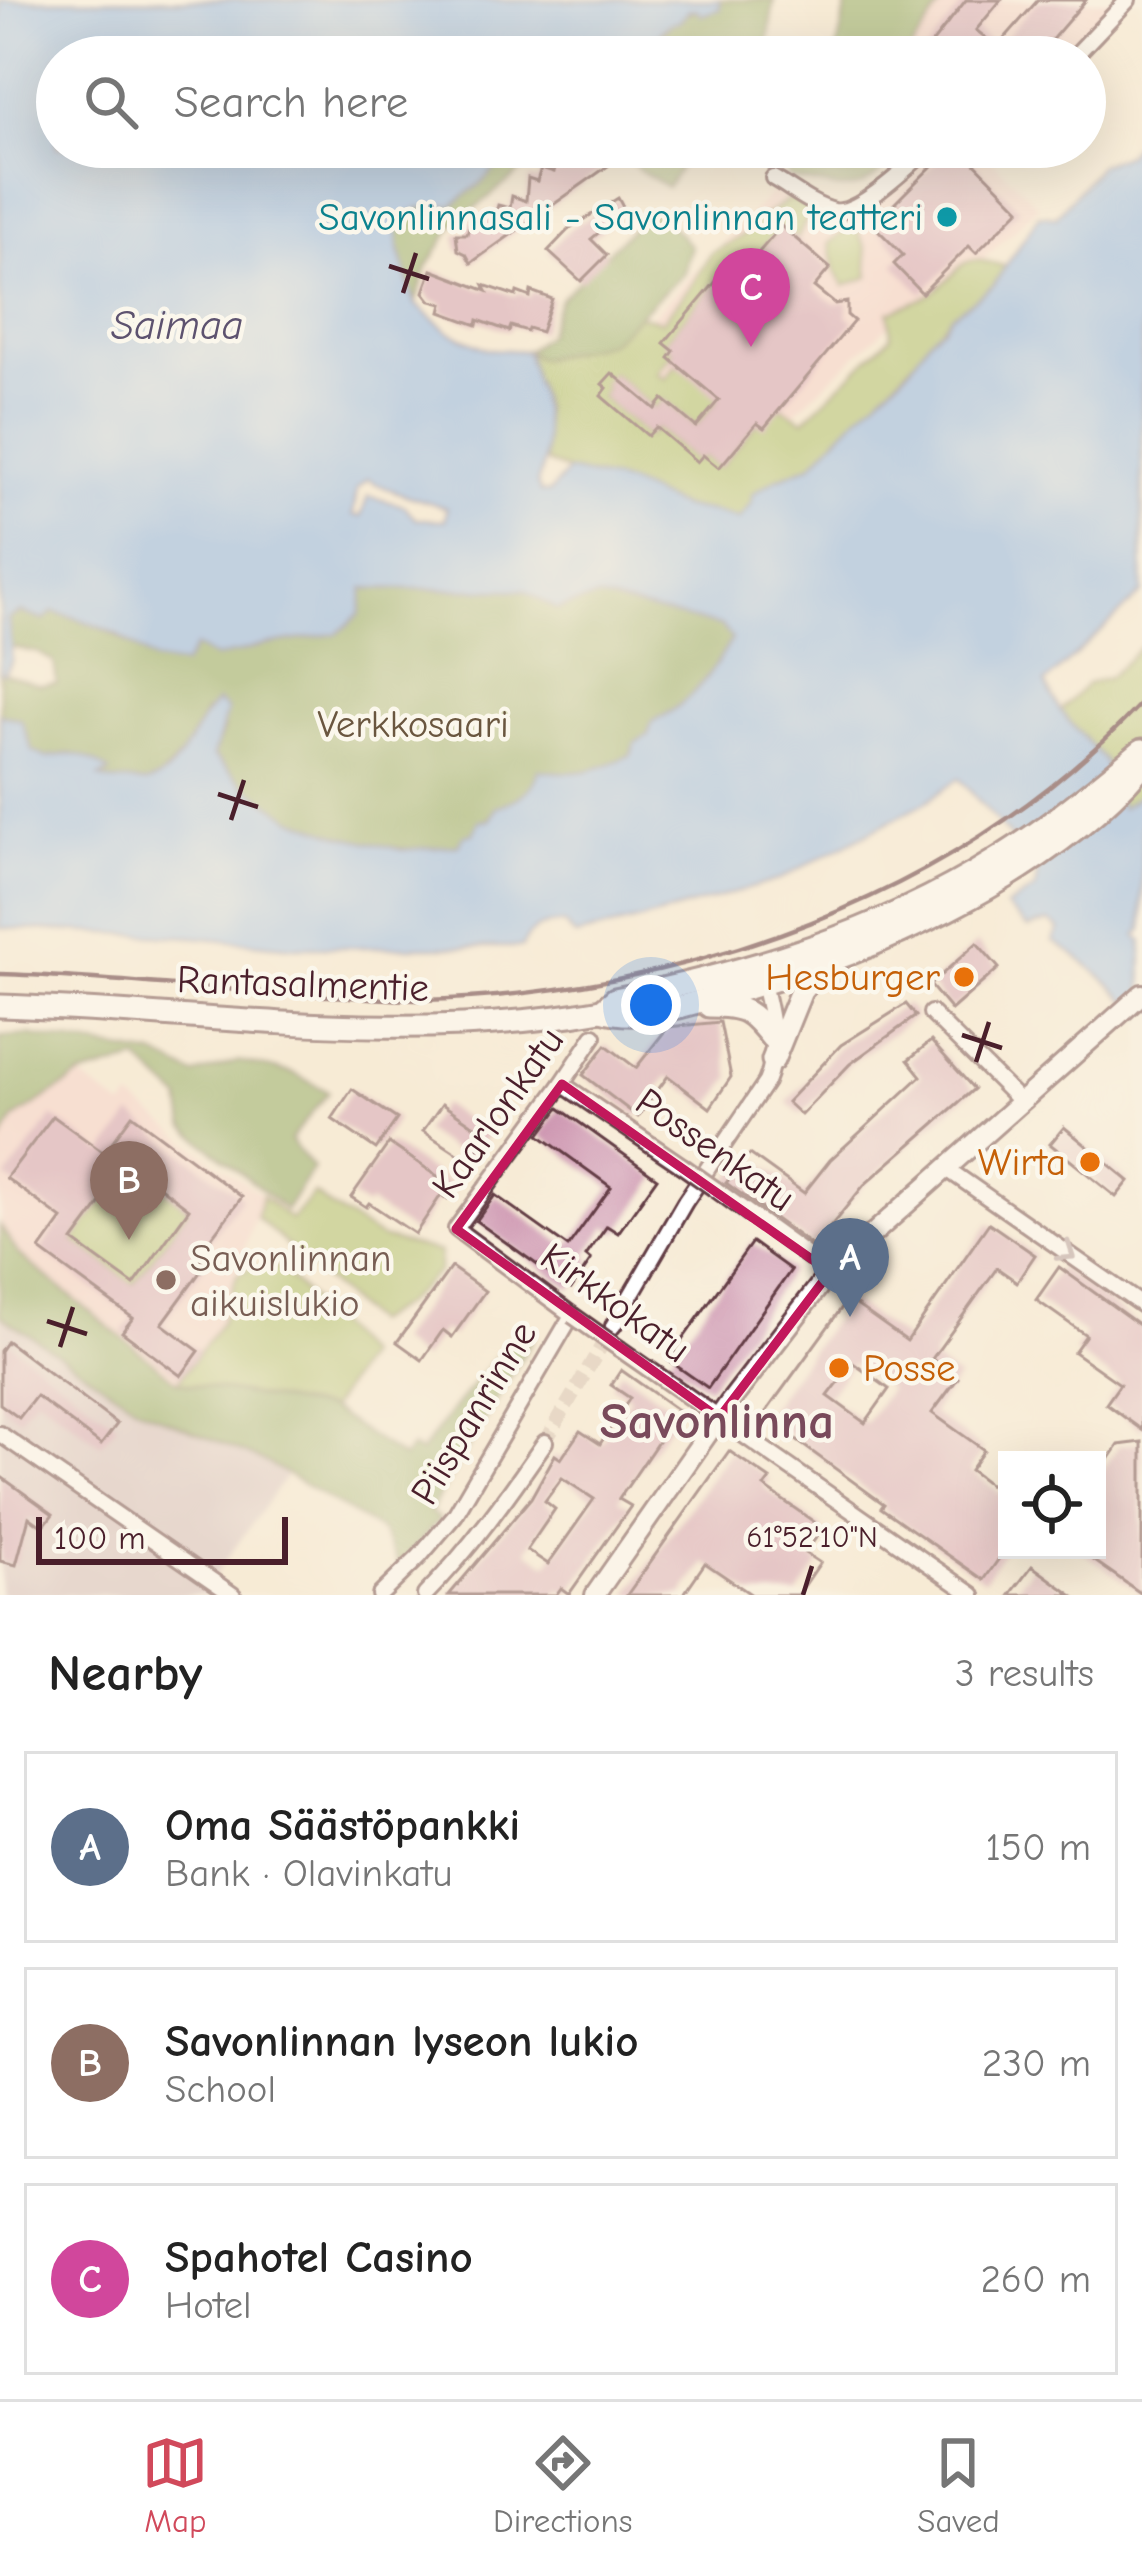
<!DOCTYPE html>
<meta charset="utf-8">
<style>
:root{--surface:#fff;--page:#f6f6f6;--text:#222;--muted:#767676;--line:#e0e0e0;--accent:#d1495b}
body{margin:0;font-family:"Comic Neue",sans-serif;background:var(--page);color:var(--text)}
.controls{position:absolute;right:36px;bottom:36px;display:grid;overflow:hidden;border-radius:0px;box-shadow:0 12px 48px #0002}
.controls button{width:108px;height:108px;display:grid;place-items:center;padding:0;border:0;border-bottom:3px solid var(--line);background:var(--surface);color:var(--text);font:60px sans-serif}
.scale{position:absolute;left:36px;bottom:30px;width:252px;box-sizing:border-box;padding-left:12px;border:6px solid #4a1f2b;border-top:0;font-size:33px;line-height:42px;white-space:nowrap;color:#4a1f2b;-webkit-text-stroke:9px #fbf7ec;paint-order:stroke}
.you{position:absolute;left:651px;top:1005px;width:42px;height:42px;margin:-30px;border:9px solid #fff;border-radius:50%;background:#1a73e8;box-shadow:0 0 0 18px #1a73e833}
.badge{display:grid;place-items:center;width:78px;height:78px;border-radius:50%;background:var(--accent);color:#fff;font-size:39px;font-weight:700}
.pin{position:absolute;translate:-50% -99px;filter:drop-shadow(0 3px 6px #0008)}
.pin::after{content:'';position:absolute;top:63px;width:42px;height:36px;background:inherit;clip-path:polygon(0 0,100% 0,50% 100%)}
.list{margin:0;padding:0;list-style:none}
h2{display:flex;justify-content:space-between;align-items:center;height:156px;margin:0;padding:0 48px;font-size:51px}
h2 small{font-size:39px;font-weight:400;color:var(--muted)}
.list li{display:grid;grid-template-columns:78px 1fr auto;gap:36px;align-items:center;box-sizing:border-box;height:192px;margin:0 24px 24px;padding:0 24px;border:3px solid var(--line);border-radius:0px}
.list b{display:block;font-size:45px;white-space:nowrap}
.list p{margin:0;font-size:39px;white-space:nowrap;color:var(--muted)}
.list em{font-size:39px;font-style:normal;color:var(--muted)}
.icon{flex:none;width:66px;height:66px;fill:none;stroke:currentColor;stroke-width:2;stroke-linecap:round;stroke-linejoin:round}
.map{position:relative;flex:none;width:1142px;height:1595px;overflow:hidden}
.search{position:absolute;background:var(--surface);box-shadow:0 12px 48px #0002;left:36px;right:36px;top:36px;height:132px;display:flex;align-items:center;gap:30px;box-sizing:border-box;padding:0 42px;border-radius:66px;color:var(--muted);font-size:45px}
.sheet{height:804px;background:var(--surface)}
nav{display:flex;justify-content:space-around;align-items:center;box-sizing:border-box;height:168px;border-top:3px solid var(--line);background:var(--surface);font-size:33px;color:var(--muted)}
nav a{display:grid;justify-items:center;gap:6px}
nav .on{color:var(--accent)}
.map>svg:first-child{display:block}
.built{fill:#f7d0cc}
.industrial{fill:#d2bec3}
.green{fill:#a5bd63;stroke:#786e47;stroke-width:3}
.forest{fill:#84a459;stroke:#676242;stroke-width:3}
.water{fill:#81b1ec;stroke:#66688c;stroke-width:3;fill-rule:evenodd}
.building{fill:#cf99b3;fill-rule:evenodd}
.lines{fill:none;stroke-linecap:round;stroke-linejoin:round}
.minor-tunnel{stroke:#d4c2b4;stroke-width:14;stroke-dasharray:14 7;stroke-linecap:butt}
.minor-casing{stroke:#643e45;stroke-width:20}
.secondary-casing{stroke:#643e45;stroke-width:24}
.trunk-casing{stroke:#643e45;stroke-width:27}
.minor{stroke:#fff;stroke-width:14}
.secondary{stroke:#fff;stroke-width:18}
.trunk{stroke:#fff;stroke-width:21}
.rail{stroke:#4a1f2b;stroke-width:4.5}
.minor-bridge-casing{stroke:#643e45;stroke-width:20;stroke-linecap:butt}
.minor-bridge{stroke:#fff;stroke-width:14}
.oneway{stroke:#ae9aa0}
.marked{fill:none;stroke:#c2185b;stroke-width:9;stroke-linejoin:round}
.ticks{fill:none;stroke:#4a1f2b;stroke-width:4.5}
.culture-dot{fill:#0f9aa8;stroke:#fbf7ec;stroke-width:4.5}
.food-dot{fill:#e8710a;stroke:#fbf7ec;stroke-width:4.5}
.education-dot{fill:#8d6e63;stroke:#fbf7ec;stroke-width:4.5}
.labels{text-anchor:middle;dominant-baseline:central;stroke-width:9;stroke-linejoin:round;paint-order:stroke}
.culture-label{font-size:39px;fill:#0d838f;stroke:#fbf7ec;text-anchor:end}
.park-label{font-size:39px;fill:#6a563f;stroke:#fbf7ec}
.food-label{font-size:39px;fill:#c56008;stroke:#fbf7ec;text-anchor:end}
.street-label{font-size:39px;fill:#4a1f2b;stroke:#fbf7ec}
.education-label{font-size:39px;fill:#785e54;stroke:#fbf7ec;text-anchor:start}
.water-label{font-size:42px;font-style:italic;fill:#5d526f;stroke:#fbf7ec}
.district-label{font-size:51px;font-weight:bold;fill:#794a5b;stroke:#fbf7ec}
.ticks-label{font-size:30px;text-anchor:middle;fill:#4a1f2b;stroke:#fbf7ec;stroke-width:9;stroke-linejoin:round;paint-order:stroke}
</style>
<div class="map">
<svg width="1142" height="1595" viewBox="0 0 1142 1595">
<rect width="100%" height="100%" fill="#fbf7ec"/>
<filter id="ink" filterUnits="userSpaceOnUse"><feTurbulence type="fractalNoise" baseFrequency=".00833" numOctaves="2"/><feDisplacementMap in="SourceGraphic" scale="24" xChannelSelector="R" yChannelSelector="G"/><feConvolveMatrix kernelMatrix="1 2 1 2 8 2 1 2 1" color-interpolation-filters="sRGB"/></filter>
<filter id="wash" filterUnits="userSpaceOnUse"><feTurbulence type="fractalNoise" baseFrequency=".004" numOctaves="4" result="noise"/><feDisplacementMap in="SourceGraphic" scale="48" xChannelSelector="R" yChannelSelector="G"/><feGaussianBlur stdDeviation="2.7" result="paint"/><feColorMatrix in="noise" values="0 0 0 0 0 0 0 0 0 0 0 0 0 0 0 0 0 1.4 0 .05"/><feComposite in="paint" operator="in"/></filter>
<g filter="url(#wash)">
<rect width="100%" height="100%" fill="#f7ebd6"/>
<g class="built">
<path d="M 945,0 L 1128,0 L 1074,57 L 907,57 Z"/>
<path d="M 944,147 L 979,147 L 1039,206 L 936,305 L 890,324 L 725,477 L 667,457 L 579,391 L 774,190 L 837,223 Z"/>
<path d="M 79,1076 L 123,1108 L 131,1099 L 262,1196 L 221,1322 L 178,1382 L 18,1255 L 0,1225 L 0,1144 L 15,1118 Z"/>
</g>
<path class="industrial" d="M 0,1316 L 139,1409 L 268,1463 L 286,1476 L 212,1580 L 233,1595 L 0,1595 Z"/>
<g class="green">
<path d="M 791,198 L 812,209 L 797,240 L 780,227 L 738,277 L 727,269 L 665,342 L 674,351 L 657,373 L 665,379 L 676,364 L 724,393 L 696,427 L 664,400 L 655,409 L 612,373 L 603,384 L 607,388 L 601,396 L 648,436 L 656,427 L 696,461 L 703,455 L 719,468 L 757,423 L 781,407 L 804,420 L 891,336 L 889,312 C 903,306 921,301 933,292 C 967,267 957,250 1006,267 L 994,286 L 951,316 L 907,369 L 811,465 L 776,479 L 739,519 L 713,512 L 681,507 L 627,483 L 568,471 L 545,462 L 543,408 L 526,351 L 540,359 L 610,342 L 639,315 L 662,321 L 691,286 L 711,253 L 744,235 L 759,219 Z"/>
<path d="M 854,224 L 866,247 L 869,277 L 844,286 L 835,270 L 829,243 Z"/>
<path d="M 1142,646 L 1142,793 L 1121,809 L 1104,761 L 1060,711 L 1087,684 L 1108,678 Z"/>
<path d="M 130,1164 L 189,1209 L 133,1285 L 73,1241 Z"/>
<path d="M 314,1193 L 329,1206 L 381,1238 L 440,1252 L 439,1271 L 402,1305 L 372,1323 L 256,1217 L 262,1196 L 291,1220 Z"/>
<path d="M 250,1267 L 279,1267 L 365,1356 L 330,1409 L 178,1382 L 221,1322 L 237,1275 Z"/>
</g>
<g class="forest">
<path d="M 719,0 L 774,0 L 766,57 L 654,57 C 656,21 689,11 720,2 Z"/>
<path d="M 848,0 L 945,0 L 906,57 L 835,57 Z"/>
<path d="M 516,147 L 552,147 L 455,224 L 427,267 L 415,304 L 399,251 L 397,220 L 419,208 L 452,205 L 481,183 Z"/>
<path d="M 618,147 L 693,147 L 667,187 L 638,169 Z"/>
<path d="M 806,147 L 906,147 C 857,198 857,193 789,178 L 786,172 L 789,162 Z"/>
<path d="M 659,213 L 691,246 L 684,273 L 610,342 L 539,359 L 526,351 L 546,335 L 560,299 L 645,215 Z"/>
<path d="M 363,588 L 524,590 L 557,609 L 596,597 L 722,626 L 732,639 C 713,672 688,707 652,722 L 648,735 L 635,743 L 631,755 C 594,772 580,776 539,771 C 533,792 517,800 496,807 C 489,821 473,839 457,845 C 415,859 332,838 293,819 C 262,804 237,779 213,755 L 224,728 L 206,711 L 183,754 L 161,776 L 147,784 L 108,782 L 98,777 L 109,773 C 104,768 98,766 92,763 C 72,752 71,751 48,759 L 33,751 L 21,720 L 0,714 L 0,672 L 40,685 L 57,683 L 54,662 L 38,653 L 10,647 L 8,619 L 21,612 L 44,620 L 53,612 C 95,622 121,636 155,661 L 195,647 L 216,658 L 265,645 Z"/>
<path d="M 29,1035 L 157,1056 L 195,1075 L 239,1061 L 293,1073 L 329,1092 L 290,1140 L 313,1168 L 286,1210 L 185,1127 L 181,1100 L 138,1060 L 79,1077 L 15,1118 L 0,1144 L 0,1037 Z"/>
<path d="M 0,1225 L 19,1255 L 178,1382 L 330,1409 L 403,1458 L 411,1448 L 420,1453 L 456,1405 L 520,1329 L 534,1337 L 430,1512 L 440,1519 L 399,1565 L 381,1531 L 268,1463 L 141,1409 L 0,1315 Z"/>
</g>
<path class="water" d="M 0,0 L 719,0 L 720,9 L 701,15 L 697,9 L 689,10 L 680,21 C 661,23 655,39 654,57 L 582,57 L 571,47 L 511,43 L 491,57 L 57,57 L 57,147 L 516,147 L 481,183 L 452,205 L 419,208 L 397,220 L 399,251 L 415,304 L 448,331 L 487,349 L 526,351 C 539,395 555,440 537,483 L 540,492 L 549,493 L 568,471 L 627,483 L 681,507 L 713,512 L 739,519 L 752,502 L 752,494 L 776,479 L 811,465 L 859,415 L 909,369 L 930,338 L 944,326 L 951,316 L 993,286 L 1039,215 L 1056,217 L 1100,164 L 1127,154 L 1142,133 L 1142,593 L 1045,683 L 1060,711 L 1104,761 L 1121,808 L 1142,793 L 1142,930 L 1137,935 L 1142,941 L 1142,1017 C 1114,987 1088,962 1053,941 L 1060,929 L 1049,922 L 1028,928 L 1006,907 L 1035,889 L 1038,869 L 959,778 L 926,802 L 778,880 L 653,917 L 575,936 L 564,924 C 543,923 530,928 522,947 L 293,947 L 193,937 L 0,928 L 0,714 L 21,720 L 33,751 L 47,758 C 75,750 86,755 110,772 L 99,777 C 110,783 116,781 128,781 C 131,781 145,784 147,783 C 182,775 193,723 217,702 L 227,710 L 213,756 L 246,787 L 293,819 L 342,836 L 402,850 L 458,845 L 464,835 L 473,834 L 479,821 L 490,820 L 496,807 C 517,800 533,792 539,770 C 579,776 593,772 631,755 L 635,743 L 648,735 L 652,722 C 688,707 713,673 732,639 L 722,626 L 596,598 L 557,609 L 524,590 L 364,588 L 360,614 L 338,633 L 265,645 L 216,658 L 195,647 L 184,665 L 155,661 L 117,634 L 77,618 L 53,612 L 44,620 L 21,612 L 8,619 L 12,661 L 4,673 L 0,672 ZM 368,479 C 392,493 421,499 447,508 L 445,520 L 415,519 L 405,506 L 368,496 L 361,517 L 353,515 L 357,489 Z"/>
<g id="blocks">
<g class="building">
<path d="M 966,0 L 1001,0 L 976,30 L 997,47 L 1038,0 L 1086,0 L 1037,57 L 921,57 Z"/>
<path d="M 585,147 L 602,147 L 612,163 L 471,263 L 466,254 L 458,250 L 456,234 L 467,234 L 471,220 L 481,224 L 484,212 L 495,216 L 498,205 L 510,208 L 512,196 L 526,201 L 528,178 L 537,181 L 541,168 L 554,172 L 557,159 L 567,161 L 570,149 L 583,153 Z"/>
<path d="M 951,147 L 959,147 L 1020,209 L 976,253 L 969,246 L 922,293 L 894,264 L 903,255 L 873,225 Z"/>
<path d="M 618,198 L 625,211 L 591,239 L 607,255 L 581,281 L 548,251 L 570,228 Z"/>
<path d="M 781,226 L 830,268 L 814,287 L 835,304 L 847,302 L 847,315 L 854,321 L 764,428 L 757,423 L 719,468 L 703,455 L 697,462 L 656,427 L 648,436 L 601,396 L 607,388 L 602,384 L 612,373 L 655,409 L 663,399 L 696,427 L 719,400 L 669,358 L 674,351 L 664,343 L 727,268 L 738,277 Z"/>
<path d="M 432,270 L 487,291 L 484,285 L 516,296 L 517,292 L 530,297 L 531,291 L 552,299 L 541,332 L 528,328 L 527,331 L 511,326 L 509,331 L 478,320 L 477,325 L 441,312 L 443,304 L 431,301 L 424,292 Z"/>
<path d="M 977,943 L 999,968 L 951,1010 L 930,985 Z"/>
<path d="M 906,1004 L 916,1016 L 850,1064 L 801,1115 L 787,1102 L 841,1045 Z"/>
<path d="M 720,1022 L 731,1077 L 710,1108 L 668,1076 L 638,1117 L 583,1075 L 606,1045 L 636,1068 L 668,1027 Z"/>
<path d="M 931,1041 L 974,1089 L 864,1185 L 814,1247 L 726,1183 L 750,1154 L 804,1193 L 830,1160 L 921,1076 L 908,1060 Z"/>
<path d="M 352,1089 L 397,1119 L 376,1149 L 332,1119 Z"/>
<path d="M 442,1104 L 488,1135 L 470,1162 L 423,1131 Z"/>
<path d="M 559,1108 L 657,1178 L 618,1233 L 607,1226 L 586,1256 L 591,1260 L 571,1289 L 476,1221 L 495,1195 L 568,1247 L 611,1187 L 539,1135 Z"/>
<path d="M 132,1115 L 242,1197 L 197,1257 L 206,1264 L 162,1324 L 199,1351 L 181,1376 L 122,1332 L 133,1318 L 40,1250 L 62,1219 L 6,1178 L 53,1116 L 104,1153 ZM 130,1164 L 189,1209 L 134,1285 L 73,1241 Z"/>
<path d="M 1064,1127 L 1129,1181 L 1116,1197 L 1050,1144 Z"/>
<path d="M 389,1143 L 455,1188 L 447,1199 L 441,1195 L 415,1234 L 369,1203 L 366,1207 L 351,1197 Z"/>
<path d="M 989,1223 L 1035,1255 L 1017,1282 L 997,1268 L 932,1359 L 958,1378 L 932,1413 L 984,1450 L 970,1470 L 1007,1498 L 1007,1547 L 984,1580 L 881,1508 L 884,1504 L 763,1416 L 848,1299 L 907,1341 ZM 853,1363 L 889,1389 L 865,1423 L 828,1396 Z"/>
<path d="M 752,1242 L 791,1270 L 708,1388 L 668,1360 Z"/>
<path d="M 451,1267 L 485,1291 L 452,1337 L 443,1330 L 422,1360 L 397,1342 Z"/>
<path d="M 1059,1267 L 1142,1327 L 1142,1430 L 1106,1404 L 1120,1384 L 1074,1352 L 1086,1335 L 1036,1300 Z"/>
<path d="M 7,1341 L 117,1424 L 101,1445 L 36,1396 L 19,1418 L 0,1404 L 0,1351 Z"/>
<path d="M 621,1370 L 679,1411 L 619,1499 L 631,1506 L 569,1594 L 561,1588 L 556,1595 L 449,1595 L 531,1498 L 555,1455 L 561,1459 L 580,1431 L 600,1444 L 630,1398 L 611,1385 ZM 562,1478 L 594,1499 L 548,1564 L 527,1550 L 555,1509 L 545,1501 Z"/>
<path d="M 1142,1442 L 1142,1594 L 1079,1550 L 1097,1550 L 1097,1477 L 1119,1445 Z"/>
<path d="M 729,1451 L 770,1479 L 764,1487 L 823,1528 L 805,1553 L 820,1563 L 798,1595 L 752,1595 L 705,1563 L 683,1595 L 627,1595 Z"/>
<path d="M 0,1476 L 53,1514 L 43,1527 L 29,1517 L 16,1565 L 0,1561 Z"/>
<path d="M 1032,1566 L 1072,1595 L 1010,1595 Z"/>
</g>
</g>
</g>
<g filter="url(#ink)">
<use href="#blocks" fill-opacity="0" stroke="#643e45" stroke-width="3"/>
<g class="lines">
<path class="minor-tunnel" d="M 545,1442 L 609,1333"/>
<defs>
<g id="minor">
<path d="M 1074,57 L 1128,0"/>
<path d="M 773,178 C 791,188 813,206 834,211 C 858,216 912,163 930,147"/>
<path d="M 931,1013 L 1022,1103"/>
<path d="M 562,1084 L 681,1165"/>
<path d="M 947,1169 L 1142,1305"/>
<path d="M 715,1189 L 830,1272"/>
<path d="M 613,1326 L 685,1202 L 766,1082 C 780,1049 770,1010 761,976"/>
<path d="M 620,1349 L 973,1595"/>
<path d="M 0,1434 L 233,1595"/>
<path d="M 380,1595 L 419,1557 L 455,1515 L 572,1315 L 456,1229 L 562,1084 L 594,1036"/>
<path d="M 425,1595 C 471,1548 508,1496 545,1442"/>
</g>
<path id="secondary" d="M 595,1595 L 729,1403 L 830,1272 L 1142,994"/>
<g id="trunk">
<path d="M 0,1006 C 200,1012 402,1046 602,1010 C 639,1022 682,1006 719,996 C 863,958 1043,881 1142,766"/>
<path d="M 709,1006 C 744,1006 750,1010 772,1038"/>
<path d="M 602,1010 L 615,999 C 749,972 877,934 994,861 C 1047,829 1094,789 1142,750"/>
<path d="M 773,1060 L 801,991 L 820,968"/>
</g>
</defs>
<use href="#minor" class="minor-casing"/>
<use href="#secondary" class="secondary-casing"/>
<use href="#trunk" class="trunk-casing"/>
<use href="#minor" class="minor"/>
<use href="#secondary" class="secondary"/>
<use href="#trunk" class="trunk"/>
<path class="rail" d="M 0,974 C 109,977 218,991 328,996 C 358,997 389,1000 419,1000 C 682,995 959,898 1142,702"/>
<defs>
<g id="minor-bridge">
<path d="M 681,1165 L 715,1189"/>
<path d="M 572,1315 L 620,1349"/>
</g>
</defs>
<use href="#minor-bridge" class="minor-bridge-casing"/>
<use href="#minor-bridge" class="minor-bridge"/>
</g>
<defs><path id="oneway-chevron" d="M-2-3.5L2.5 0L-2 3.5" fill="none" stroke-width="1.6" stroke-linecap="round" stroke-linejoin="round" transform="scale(3)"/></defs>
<use class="oneway" href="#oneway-chevron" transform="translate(1067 1253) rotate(34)"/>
</g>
<path d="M0 0H1142V1595H0ZM 562,1084 L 830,1272 L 719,1418 L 456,1229 Z" fill="#f7ebd6" fill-opacity=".55" fill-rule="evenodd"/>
<path class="marked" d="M 562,1084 L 830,1272 L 719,1418 L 456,1229 Z"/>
<path class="ticks" d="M 389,266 L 429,279M 403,293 L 416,253M 218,794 L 258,807M 231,820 L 244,780M 962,1035 L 1002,1048M 976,1062 L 989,1022M 47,1321 L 87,1334M 60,1347 L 73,1307M 803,1595 L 812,1566"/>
<circle class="culture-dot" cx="947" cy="217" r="12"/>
<g class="food-dot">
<circle cx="964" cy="977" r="12"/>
<circle cx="1090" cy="1162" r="12"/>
<circle cx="839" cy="1368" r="12"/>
</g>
<circle class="education-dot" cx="166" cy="1280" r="12"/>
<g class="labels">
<g class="culture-label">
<text x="923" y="217">Savonlinnasali - Savonlinnan teatteri</text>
</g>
<g class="park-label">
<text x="413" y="724">Verkkosaari</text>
</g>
<g class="food-label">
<text x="940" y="977">Hesburger</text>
<text x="1066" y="1162">Wirta</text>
<text x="863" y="1368" text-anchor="start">Posse</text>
</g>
<g class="street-label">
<text transform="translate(303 984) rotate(2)">Rantasalmentie</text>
<text transform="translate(498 1113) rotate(-55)">Kaarlonkatu</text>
<text transform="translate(715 1150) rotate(35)">Possenkatu</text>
<text transform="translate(615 1303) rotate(36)">Kirkkokatu</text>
<text transform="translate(474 1413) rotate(-59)">Piispanrinne</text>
</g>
<g class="education-label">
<text x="190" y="1258">Savonlinnan<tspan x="190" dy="45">aikuislukio</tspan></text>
</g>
<g class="water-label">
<text x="177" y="325">Saimaa</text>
</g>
<g class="district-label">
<text x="717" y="1421">Savonlinna</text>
</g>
</g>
<g class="ticks-label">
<text x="812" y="1547">61°52'10"N</text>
</g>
</svg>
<div class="controls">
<button><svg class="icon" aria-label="locate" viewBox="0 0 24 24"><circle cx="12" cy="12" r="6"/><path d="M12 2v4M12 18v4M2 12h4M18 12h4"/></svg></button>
</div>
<div class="scale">100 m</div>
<div class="you"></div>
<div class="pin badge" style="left:850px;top:1317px;background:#5c6f8a">A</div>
<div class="pin badge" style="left:129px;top:1240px;background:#8d6e63">B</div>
<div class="pin badge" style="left:751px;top:347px;background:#d1479c">C</div>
<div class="search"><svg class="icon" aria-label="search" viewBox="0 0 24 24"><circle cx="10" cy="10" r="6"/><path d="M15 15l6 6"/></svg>Search here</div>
</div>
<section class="sheet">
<h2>Nearby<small>3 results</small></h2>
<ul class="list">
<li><span class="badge" style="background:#5c6f8a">A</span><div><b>Oma Säästöpankki</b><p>Bank · Olavinkatu</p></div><em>150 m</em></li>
<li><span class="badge" style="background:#8d6e63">B</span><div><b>Savonlinnan lyseon lukio</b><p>School</p></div><em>230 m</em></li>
<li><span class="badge" style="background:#d1479c">C</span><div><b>Spahotel Casino</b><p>Hotel</p></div><em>260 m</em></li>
</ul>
</section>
<nav>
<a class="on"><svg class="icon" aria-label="map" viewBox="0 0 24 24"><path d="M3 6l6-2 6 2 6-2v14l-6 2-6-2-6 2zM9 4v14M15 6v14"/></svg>Map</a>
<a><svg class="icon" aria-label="directions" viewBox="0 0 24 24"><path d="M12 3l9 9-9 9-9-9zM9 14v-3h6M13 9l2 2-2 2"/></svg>Directions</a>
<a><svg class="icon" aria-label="saved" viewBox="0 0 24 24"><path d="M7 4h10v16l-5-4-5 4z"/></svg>Saved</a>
</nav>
